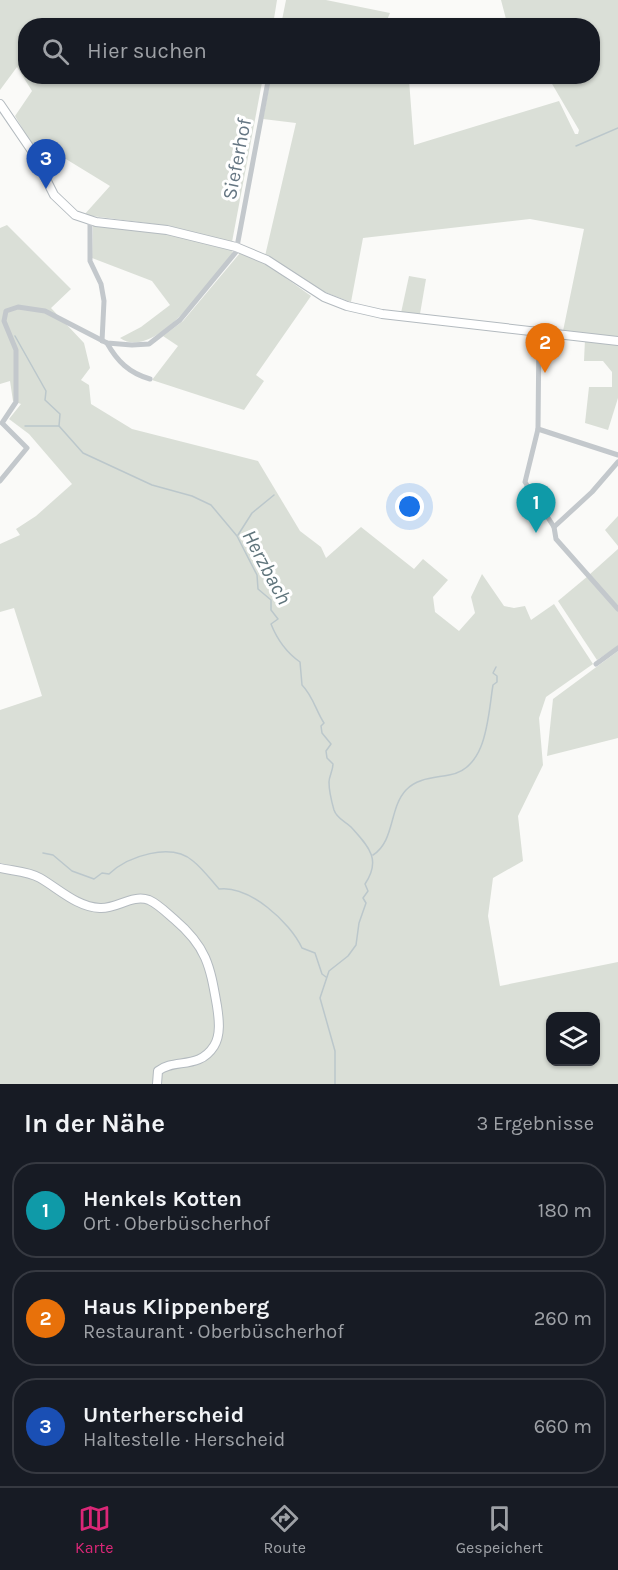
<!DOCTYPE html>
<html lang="de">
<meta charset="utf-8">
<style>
:root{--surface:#171b24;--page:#242831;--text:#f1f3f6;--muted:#9ea1a6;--line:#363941;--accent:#db2777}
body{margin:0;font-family:Karla,sans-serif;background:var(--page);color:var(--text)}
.controls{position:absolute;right:18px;bottom:18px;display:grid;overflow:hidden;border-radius:12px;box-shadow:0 2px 4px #0004}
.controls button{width:54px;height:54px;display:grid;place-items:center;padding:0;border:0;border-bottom:2px solid var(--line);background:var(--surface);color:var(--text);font:30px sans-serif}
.you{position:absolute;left:410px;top:507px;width:21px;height:21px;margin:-15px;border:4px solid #fff;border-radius:50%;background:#1a73e8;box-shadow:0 0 0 9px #1a73e833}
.badge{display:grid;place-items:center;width:39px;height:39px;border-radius:50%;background:var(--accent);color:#fff;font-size:20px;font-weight:700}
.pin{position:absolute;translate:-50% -50px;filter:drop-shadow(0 2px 3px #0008)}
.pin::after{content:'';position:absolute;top:32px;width:21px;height:18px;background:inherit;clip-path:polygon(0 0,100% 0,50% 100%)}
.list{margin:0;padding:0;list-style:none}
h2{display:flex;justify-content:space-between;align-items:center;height:78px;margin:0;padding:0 24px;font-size:26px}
h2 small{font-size:20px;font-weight:400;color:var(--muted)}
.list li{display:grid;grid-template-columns:39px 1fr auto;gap:18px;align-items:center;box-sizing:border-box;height:96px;margin:0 12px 12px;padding:0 12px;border:2px solid var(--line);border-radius:24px}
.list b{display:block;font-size:22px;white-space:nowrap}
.list p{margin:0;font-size:20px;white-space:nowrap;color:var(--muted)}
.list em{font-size:20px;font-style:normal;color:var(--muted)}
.icon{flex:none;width:33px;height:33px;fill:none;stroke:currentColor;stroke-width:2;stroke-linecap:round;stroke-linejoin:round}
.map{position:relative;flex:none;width:618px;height:1084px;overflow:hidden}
.search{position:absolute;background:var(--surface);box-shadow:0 2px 4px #0004;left:18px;right:18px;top:18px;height:66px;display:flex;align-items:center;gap:15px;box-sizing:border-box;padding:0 21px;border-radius:24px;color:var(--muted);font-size:22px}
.sheet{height:402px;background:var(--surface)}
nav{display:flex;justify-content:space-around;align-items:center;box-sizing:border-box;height:84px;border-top:2px solid var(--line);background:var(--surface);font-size:16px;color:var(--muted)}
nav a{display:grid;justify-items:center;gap:3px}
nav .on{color:var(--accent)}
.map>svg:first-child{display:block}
.green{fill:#dadfd7;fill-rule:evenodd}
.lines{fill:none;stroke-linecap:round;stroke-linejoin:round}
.stream{stroke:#bbc7cb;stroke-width:1.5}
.secondary-casing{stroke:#b3babf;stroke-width:10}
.street{stroke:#c3c8cc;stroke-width:5}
.secondary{stroke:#fff;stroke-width:8}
.labels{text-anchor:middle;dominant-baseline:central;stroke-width:6;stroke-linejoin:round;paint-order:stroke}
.street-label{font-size:20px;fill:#657683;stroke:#fff}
.water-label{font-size:21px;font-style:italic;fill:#60757c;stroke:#fff}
</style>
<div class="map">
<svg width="618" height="1084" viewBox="0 0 618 1084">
<rect width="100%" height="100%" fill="#fafaf8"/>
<g class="green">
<path d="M 0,0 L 277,0 L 273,25 L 26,26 L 26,76 L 263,77 L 232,242 L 162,225 L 84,215 L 110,186 L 43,145 L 37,153 L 15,116 L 32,91 L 17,67 L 0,90 Z"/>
<path d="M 286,0 L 326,0 L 390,13 L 387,20 L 342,25 L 281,25 Z"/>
<path d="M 501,0 L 618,0 L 618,339 L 563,331 L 584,229 L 530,219 L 363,238 L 351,302 L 319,290 L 265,256 L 296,123 L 263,119 L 271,77 L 430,76 L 409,80 L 414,145 L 559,101 L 575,134 L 578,134 L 579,130 L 548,77 L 592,76 L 592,26 L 540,25 L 537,21 C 525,28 518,26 506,19 Z"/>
<path d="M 7,225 L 71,289 L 51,308 L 84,343 L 90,368 L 81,380 L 89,385 L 91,404 L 132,429 L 258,461 L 300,531 L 321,547 L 326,558 L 361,527 L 414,569 L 423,559 L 448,580 L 433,597 L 435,612 L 459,631 L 475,613 L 471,597 L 482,574 L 504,606 L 514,608 L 525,606 L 531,620 L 554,604 L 593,664 L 546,697 L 539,718 L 543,765 L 518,816 L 523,861 L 493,878 L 488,916 L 500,986 L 618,962 L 618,1084 L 0,1084 L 0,871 L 15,867 L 0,863 L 0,710 L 42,696 L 14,608 L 0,612 L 0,544 L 20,535 L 16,529 L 36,516 L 72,484 L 29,434 L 9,419 L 21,404 L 13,401 L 10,381 L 0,384 L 0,228 ZM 550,1017 L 596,1017 L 596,1062 L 550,1062 Z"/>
<path d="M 93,225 L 167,233 L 232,249 L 233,254 C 213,278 155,363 120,338 L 141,327 L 170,305 L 152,281 L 92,258 Z"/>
<path d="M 240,253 L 265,263 L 311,296 L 256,375 L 264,381 L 244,410 L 152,380 L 178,346 L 163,336 L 183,321 Z"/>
<path d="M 409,276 L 426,279 L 420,314 L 401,313 Z"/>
<path d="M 585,339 L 618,345 L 618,398 L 608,430 L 585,423 L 589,387 L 612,387 L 612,372 L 603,361 L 584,361 Z"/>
<path d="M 618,516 L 618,546 L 605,530 Z"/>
<path d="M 618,549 L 618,606 L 589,575 Z"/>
<path d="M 588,576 L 618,610 L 618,646 L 597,660 L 558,601 Z"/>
<path d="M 618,651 L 618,738 L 547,756 L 553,699 Z"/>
</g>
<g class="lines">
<g class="stream">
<path d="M 576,146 L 618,128"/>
<path d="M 15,336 L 46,391 L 45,400 L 60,414 L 59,426 L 83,453 L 152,485 L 192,496 L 211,505 L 237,536 L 257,575 L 258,589 L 271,600 L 271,610 L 278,619 L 271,624 C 277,639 287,653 300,662 L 302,685 C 313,696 316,711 324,723 L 321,726 L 322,733 L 331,744 L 326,751 L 327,758 L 333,764 C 333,771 329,776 329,782 C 329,791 332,803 334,810 C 337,819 345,821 351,827 C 368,846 382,859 365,884 L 368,891 L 363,898 L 366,903 L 359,923 L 356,945 L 348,956 L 329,971 L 320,998 L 335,1051 L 335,1084"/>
<path d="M 25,426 L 59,426"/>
<path d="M 238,535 L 252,513 L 274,495"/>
<path d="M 43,853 L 53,855 L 72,871 L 94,879 L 102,873 L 109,874 C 128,856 171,842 193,861 C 203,869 211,880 219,889 C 249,885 290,922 302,948 L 315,953 L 322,974 L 326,977"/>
<path d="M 373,855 C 395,841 389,808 406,790 C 417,778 434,778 449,775 C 488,769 488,714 493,685 L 497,682 L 497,676 L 493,673 L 496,667"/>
</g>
<defs>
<g id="secondary">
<path d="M 0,104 L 32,151 L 54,195 L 75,215 L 96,222 L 167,230 L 236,247 L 267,260 L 324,297 L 347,306 L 382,314 L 618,341"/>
<path d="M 0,868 C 13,871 28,871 40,878 C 59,889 77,907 100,908 C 117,909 132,894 149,900 C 158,904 167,913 174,919 C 207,947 210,966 217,1006 C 219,1019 221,1035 214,1046 C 199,1070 174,1058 158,1071 L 157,1084"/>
</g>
</defs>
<use href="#secondary" class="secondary-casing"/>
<g class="street">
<path d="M 90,221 L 90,261 L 101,284 L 104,301 L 102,341"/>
<path d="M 539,330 L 538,429 L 525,482 L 554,527 L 556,539 L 618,609"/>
<path d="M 107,343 C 117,361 129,373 150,379"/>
<path d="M 538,429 L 618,455"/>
<path d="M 0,481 L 27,448 L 2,423 L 16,402 L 16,350 L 4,321 L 6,311 L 18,307 L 45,311 L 107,343 L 132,345 L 149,344 L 180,320 L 236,252 L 269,76"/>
<path d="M 554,527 L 592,492 L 618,462"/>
<path d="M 596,664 L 618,648"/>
</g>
<use href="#secondary" class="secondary"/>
</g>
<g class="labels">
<g class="street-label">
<text transform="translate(237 159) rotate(-79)">Sieferhof</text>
</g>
<g class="water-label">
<text transform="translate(267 567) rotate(62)">Herzbach</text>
</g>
</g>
</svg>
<div class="controls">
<button><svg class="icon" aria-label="layers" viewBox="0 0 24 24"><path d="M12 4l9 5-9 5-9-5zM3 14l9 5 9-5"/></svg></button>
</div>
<div class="you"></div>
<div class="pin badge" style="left:536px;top:533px;background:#0f9aa8">1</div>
<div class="pin badge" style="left:545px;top:373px;background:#e8710a">2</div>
<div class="pin badge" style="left:46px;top:189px;background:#1a4fb4">3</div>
<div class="search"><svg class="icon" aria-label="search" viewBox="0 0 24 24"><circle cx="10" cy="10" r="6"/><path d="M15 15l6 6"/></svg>Hier suchen</div>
</div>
<section class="sheet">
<h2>In der Nähe<small>3 Ergebnisse</small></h2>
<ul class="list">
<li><span class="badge" style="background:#0f9aa8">1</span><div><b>Henkels Kotten</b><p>Ort · Oberbüscherhof</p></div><em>180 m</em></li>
<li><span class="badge" style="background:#e8710a">2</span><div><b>Haus Klippenberg</b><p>Restaurant · Oberbüscherhof</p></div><em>260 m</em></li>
<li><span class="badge" style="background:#1a4fb4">3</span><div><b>Unterherscheid</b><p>Haltestelle · Herscheid</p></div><em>660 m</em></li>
</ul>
</section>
<nav>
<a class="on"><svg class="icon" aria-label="map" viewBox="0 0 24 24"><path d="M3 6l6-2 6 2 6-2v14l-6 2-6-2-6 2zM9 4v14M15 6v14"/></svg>Karte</a>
<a><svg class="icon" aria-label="directions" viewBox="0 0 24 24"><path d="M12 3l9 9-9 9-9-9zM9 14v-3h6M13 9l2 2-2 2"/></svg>Route</a>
<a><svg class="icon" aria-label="saved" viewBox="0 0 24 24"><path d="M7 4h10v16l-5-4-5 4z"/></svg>Gespeichert</a>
</nav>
